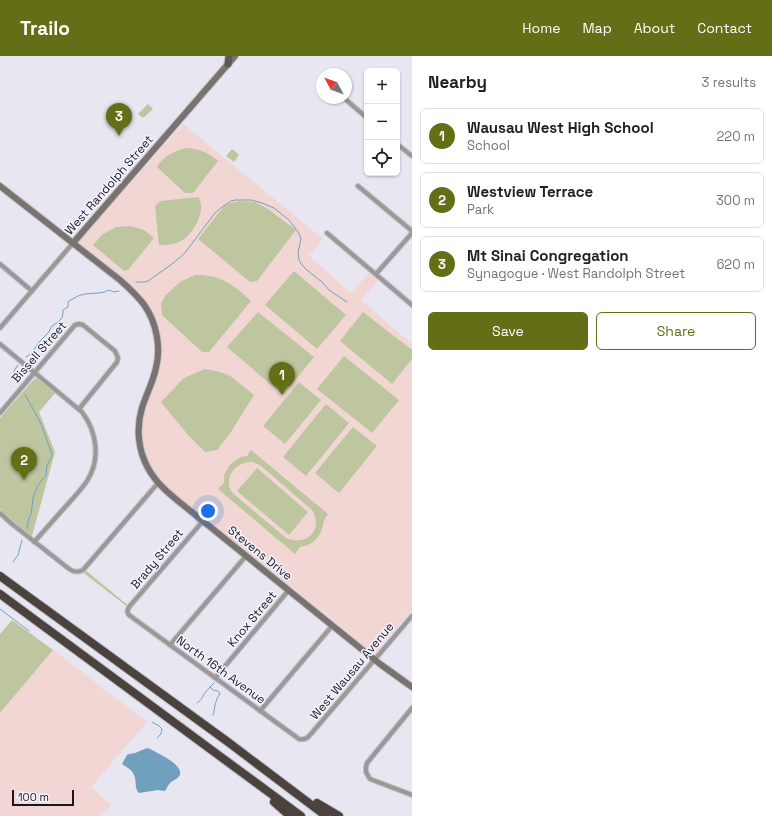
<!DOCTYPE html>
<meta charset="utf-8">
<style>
:root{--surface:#fff;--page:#f6f6f6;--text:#202124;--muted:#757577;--line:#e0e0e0;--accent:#636e16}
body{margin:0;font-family:"Space Grotesk",sans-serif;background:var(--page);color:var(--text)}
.controls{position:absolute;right:12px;top:12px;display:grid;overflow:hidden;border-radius:6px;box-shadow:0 1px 3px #0004}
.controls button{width:36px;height:36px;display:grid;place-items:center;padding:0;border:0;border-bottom:1px solid var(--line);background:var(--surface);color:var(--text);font:20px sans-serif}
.compass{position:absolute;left:316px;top:12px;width:36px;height:36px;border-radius:50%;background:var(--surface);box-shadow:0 1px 3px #0004;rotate:311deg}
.scale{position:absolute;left:12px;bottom:10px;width:62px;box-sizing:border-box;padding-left:4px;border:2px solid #19191d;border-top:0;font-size:11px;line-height:14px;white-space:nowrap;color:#19191d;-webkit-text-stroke:3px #f4f3ff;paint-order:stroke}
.you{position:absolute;left:208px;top:455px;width:14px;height:14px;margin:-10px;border:3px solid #fff;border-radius:50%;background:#1a73e8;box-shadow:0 0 0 6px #1a73e833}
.badge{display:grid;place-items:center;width:26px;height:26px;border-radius:50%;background:var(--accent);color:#fff;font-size:13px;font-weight:700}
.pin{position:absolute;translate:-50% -33px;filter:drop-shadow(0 1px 2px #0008)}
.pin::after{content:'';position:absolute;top:21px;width:14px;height:12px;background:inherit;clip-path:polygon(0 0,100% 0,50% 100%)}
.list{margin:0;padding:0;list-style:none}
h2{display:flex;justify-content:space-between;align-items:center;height:52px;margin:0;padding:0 16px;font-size:17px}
h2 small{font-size:13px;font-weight:400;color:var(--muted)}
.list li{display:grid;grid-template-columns:26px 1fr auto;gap:12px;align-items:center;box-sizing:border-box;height:56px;margin:0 8px 8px;padding:0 8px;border:1px solid var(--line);border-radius:6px}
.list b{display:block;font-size:15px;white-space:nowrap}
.list p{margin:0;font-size:13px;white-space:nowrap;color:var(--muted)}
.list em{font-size:13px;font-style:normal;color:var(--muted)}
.actions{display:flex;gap:8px;padding:12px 16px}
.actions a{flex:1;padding:9px 0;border:1px solid var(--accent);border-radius:6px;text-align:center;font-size:14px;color:var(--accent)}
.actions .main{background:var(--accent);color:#fff}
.icon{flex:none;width:22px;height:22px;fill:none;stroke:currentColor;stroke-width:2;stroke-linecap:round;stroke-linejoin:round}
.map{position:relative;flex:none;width:412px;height:760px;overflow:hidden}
header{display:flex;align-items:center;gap:24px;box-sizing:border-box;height:56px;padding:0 20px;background:var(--accent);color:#fff}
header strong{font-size:19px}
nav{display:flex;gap:22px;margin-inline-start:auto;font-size:14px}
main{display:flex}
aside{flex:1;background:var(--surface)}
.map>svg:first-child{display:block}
.education{fill:#f1d6d3}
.green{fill:#bec6a0;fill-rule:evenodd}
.water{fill:#71a0bf}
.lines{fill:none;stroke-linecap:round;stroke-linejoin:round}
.stream{stroke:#71a0bf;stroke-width:1}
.street-casing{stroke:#c2c1cb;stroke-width:6}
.secondary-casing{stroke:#c2c1cb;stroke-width:8}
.primary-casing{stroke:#c2c1cb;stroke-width:9}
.highway-casing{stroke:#c2c1cb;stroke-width:10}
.street{stroke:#9d9896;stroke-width:4}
.secondary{stroke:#79726f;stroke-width:6}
.primary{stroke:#605753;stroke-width:7}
.highway{stroke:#4b413d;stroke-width:8}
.labels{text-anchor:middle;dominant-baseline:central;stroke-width:3;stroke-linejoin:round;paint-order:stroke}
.street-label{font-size:12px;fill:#19191d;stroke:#f4f3ff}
</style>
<header>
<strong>Trailo</strong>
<nav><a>Home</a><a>Map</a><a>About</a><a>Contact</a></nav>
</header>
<main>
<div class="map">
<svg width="412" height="760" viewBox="0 0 412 760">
<rect width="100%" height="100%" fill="#e7e6f1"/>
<g class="education">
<path d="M 183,68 L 323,183 L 309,200 L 351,237 L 369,217 L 378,224 L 361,244 L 412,288 L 412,554 L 376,596 L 374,597 L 370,597 L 350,580 L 350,578 L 172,435 L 161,425 L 156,419 L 147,401 L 143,386 L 143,365 L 145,355 L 158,320 L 161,309 L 162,289 L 159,270 L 149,249 L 140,237 L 120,219 L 90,195 L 88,195 L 80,189 L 79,185 Z"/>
<path d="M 53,594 L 147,666 L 91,731 L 111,749 L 100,760 L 0,760 L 0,657 Z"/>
</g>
<g class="green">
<path d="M 148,48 L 153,53 L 143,62 L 138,58 Z"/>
<path d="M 185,92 C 200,93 206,95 218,105 L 193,137 L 185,137 L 157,111 C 165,99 171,97 185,92 Z"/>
<path d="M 232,93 L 239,99 L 234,106 L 226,100 Z"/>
<path d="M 199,141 C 200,145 202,149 201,153 C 200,165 191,179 181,185 C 175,189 166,189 159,189 L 155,150 L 160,145 Z"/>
<path d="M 243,145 L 255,146 L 268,153 L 296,174 L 257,225 L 250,226 L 198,183 L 224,150 L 233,146 Z"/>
<path d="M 131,170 L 144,174 L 154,182 L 128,214 L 124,215 L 93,189 L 103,178 L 116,171 Z"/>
<path d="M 294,215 L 346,259 L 317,293 L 265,249 Z"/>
<path d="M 195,219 C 220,218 234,229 251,245 L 209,296 L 202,296 L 162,259 L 161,248 L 165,240 L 180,226 Z"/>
<path d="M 258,256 L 314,301 L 283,339 L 227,291 Z"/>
<path d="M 363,256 L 412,294 L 412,303 L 392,328 L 340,285 Z"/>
<path d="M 344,300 L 399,344 L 372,377 L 317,333 Z"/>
<path d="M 205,313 L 216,315 L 229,319 L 254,339 L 229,379 L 217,394 L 205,396 L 188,379 L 161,346 L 184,322 Z"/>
<path d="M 35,322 L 38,323 L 55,337 L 39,356 L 55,396 L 32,480 L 9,463 L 0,453 L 0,362 Z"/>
<path d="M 299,326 L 321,344 L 285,388 L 263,370 Z"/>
<path d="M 326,348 L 349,367 L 306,420 L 283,401 Z"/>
<path d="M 353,371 L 377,390 L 339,437 L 315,417 Z"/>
<path d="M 251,394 L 328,458 C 323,465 324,466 322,473 C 319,483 310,490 300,491 L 295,498 L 218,433 L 224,427 L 224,419 L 229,410 L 236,404 L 241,401 L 247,400 ZM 248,406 L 253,406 L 261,410 L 312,454 C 324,474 306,491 286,482 L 236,440 C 234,438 233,437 231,435 C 224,422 235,408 248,406 Z"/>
<path d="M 257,412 L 308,456 L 289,479 L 237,435 Z"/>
<path d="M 84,513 L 130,551 L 129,552 L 85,518 L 82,515 Z"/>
<path d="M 12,564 L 53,594 L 0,657 L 0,578 Z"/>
</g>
<path class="water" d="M 147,692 L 150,693 C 157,697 183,708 180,719 C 178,723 173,724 170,727 C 168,729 167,732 165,735 L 158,734 L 139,737 C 134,732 137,725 134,719 C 132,713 126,711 122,708 L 127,699 L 129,698 L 135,697 Z"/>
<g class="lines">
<g class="stream">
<path d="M 136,226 L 144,226 L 148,225 L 172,208 L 184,198 L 215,157 L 222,151 L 231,145 L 235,144 L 251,144 L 262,147 L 274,152 L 289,164 L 298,176 L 301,182 L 298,197 L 299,204 L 302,209 L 308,215 L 322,226 L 329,234 L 347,246"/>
<path d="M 26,301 L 31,298 L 40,285 L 48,277 L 52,270 L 58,266 L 62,262 L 63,257 L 63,254 L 68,251 L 68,247 L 69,245 C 73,243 77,240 81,239 C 90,236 100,239 109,234 L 114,236 L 119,235"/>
<path d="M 18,309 L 14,315 L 14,319 L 19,328"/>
<path d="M 25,338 L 41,368 L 52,398 L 51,402 L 47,409 L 46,419 L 41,425 L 37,431 L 33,442 L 31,459 L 29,462 L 27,472"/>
<path d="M 13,506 L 18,499 L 22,484"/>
<path d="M 0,553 L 29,575"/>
<path d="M 210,631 L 213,634 L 218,635 L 220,638 C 215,644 215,652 213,659"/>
<path d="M 197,647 C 203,643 201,642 205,637 C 207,634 211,630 214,627"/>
<path d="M 153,666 L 153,667 L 158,669 L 162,673 L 161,678 L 157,682"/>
</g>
<defs>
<g id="street">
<path d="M 344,42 L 367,62"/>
<path d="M 397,88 L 412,100"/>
<path d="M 358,130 L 412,175"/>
<path d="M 327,177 L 412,249"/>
<path d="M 0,208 L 32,235"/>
<path d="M 376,218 L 412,177"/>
<path d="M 0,272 L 73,187"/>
<path d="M 0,288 L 82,356 C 97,376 101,403 87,425 C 81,434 74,441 67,449 C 56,461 45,474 34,486"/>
<path d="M 0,357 L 75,269 L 79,268 L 83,269 L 115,295 L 118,302 L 117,306 L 79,353"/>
<path d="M 0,457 L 12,468 L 68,512 C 73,516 77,517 83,514 L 158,427"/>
<path d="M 203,465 L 129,551 C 127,555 127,556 129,559 L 299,683 C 304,684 307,683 310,679 L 412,560"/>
<path d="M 170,589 L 246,500"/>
<path d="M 215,622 L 288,535"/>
<path d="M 412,652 L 367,707 L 366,711 L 366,716 L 370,723 L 412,739"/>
<path d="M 260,655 L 332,570"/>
</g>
<g id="secondary">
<path d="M 0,130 L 120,224 C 129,232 138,240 145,250 C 157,268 161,292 156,312 C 153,326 146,339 142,352 C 136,372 138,394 148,412 C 157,429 173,441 188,453 L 380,608 L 412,631"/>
<path d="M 73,187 L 235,0"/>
</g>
<path id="primary" d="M 228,8 L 229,0"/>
<g id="highway">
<path d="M 0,520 L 228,686 L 326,760"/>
<path d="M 0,538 L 301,760"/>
<path d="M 274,746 L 290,760"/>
<path d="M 317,747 L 339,760"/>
</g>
</defs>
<use href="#street" class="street-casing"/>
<use href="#secondary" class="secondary-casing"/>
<use href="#primary" class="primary-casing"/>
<use href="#highway" class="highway-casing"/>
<use href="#street" class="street"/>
<use href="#secondary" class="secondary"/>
<use href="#primary" class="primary"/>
<use href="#highway" class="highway"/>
</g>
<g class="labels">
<g class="street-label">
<text transform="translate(109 129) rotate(-49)">West Randolph Street</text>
<text transform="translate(39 296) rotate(-49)">Bissell Street</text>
<text transform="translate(260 497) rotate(39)">Stevens Drive</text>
<text transform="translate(157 503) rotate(-50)">Brady Street</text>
<text transform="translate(252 563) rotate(-50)">Knox Street</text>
<text transform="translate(221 614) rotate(36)">North 16th Avenue</text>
<text transform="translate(352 615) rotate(-50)">West Wausau Avenue</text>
</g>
</g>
</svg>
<div class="controls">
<button>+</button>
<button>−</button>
<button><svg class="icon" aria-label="locate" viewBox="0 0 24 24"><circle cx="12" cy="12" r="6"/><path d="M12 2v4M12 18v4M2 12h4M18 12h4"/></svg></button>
</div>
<svg class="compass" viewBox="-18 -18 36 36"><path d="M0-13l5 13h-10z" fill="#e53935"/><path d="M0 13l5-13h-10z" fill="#757577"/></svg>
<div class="scale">100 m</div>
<div class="you"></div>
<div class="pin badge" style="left:282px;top:339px">1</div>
<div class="pin badge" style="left:24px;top:424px">2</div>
<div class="pin badge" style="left:119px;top:80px">3</div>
</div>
<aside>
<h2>Nearby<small>3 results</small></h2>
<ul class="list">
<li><span class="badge">1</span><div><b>Wausau West High School</b><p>School</p></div><em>220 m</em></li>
<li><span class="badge">2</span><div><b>Westview Terrace</b><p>Park</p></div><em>300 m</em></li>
<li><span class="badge">3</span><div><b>Mt Sinai Congregation</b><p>Synagogue · West Randolph Street</p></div><em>620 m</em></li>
</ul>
<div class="actions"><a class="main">Save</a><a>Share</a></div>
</aside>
</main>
